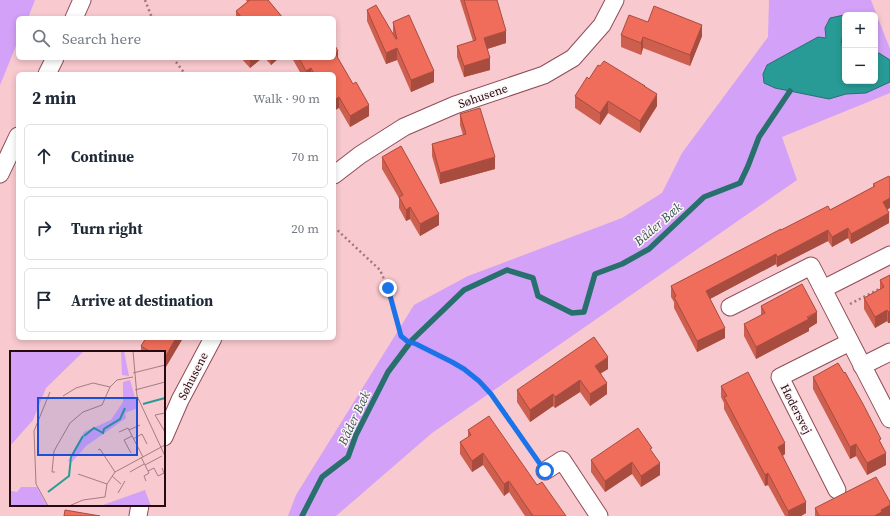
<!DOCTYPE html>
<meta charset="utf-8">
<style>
:root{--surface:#fff;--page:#f2f2f3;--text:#1f2937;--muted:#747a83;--line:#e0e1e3}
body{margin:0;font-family:"Source Serif 4",serif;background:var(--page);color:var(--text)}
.controls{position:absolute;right:12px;top:12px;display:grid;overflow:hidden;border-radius:6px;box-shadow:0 2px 6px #0003}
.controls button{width:36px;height:36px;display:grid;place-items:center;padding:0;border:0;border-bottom:1px solid var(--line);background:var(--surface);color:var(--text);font:20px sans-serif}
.stop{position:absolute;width:12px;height:12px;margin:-9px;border:3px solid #1a73e8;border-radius:50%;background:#fff}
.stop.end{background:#1a73e8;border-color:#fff;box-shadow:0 1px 4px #0008}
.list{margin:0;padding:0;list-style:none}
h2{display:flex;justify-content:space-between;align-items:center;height:52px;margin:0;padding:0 16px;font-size:17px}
h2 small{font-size:13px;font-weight:400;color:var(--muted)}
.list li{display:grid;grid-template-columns:26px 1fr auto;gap:12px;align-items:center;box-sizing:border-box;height:64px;margin:0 8px 8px;padding:0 8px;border:1px solid var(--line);border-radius:6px}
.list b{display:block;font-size:15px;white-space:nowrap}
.list em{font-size:13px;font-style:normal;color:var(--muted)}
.icon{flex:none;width:22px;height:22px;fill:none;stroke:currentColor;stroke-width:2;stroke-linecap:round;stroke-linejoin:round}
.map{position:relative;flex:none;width:890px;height:516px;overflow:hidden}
.search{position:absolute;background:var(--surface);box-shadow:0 2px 6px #0003;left:16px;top:16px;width:320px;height:44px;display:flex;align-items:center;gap:10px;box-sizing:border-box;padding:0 14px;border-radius:6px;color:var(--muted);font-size:15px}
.panel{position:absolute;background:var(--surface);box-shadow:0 2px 6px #0003;left:16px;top:72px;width:320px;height:268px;border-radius:6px}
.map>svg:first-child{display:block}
.green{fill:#d3a1f7;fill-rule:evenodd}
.water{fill:#289b96;stroke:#27706e}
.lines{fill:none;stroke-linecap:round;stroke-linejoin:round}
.stream{stroke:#27706e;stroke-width:5.5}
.street-casing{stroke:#8f4d58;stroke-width:19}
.path{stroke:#9e787d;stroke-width:2.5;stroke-dasharray:2 3;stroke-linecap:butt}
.street{stroke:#fff;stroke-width:17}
.wall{fill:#ce5e4d}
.shaded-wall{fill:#a74c3f}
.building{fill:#ef6d5a;stroke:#a74c3f}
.route{stroke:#1a73e8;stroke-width:5}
.labels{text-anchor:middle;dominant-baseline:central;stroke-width:3;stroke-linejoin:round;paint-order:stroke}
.street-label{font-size:12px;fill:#250b10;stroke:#fef5f6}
.water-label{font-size:13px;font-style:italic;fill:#385957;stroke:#fef5f6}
.inset-river{fill:none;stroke:#289b96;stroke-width:2}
.inset-road{fill:none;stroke:#a47d82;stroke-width:1}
.view{fill:#1d4ed8;fill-opacity:0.15;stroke:#1d4ed8;stroke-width:2}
.inset-edge{fill:none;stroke:#250b10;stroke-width:2}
</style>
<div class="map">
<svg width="890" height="516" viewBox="0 0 890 516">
<rect width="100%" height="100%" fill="#f8c9ce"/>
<g class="green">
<path d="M 0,0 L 35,0 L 28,18 L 18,18 L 18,41 L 0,85 Z"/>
<path d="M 769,0 L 871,0 L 890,49 L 890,93 L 782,137 L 797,180 L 432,433 L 336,516 L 288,516 L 296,495 L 414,305 L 468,276 L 622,218 L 662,193 L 682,153 L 768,37 ZM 845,15 L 875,15 L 875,81 L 845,81 Z"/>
</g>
<path class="water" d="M 844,15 L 850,15 L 845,15 L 845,35 L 842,37 L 841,45 L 845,49 L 845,81 L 875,81 L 875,53 L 879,53 L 890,60 L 890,82 L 866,93 L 846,94 L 829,99 L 775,88 L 764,83 L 763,74 L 767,65 L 818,37 L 826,38 L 825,28 L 830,18 Z"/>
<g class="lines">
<g class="stream">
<path d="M 411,341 L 464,290 L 507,270 L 533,278 L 538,296 L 572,313 L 584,312 L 595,274 L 622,264 L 649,249 L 704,197 L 740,183 L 748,166 L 759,137 L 790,91"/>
<path d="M 302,516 L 322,477 L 348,457 L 356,435 L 388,372 L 409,344"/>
</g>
<defs>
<g id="street">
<path d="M 74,18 L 82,0"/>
<path d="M 47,74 L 55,58"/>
<path d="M 0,174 L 18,136"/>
<path d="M 334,175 L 360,155 L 404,127 L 455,105 L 544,75 L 573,58 L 602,25 L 615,0"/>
<path d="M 823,289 L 890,255"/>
<path d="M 730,307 L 811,266 L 890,419"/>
<path d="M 862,366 L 890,352"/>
<path d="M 164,437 L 180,400 L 213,338"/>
<path d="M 545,471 L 562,460 L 599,516"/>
<path d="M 837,490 L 780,377 L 850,342"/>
<path d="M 138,516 L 140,505"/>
</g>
</defs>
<use href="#street" class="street-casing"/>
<g class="path">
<path d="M 145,0 L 152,18"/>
<path d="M 173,58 L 185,74"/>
<path d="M 334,227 L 380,270 L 388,288 L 401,336 C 406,340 411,342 417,344 C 431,350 450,360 463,369 C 494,389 515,428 536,457"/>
<path d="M 850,304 L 883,287"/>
</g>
<use href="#street" class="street"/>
</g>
<g class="wall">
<path d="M 246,0 L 268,0 L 283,18 L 236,18 L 236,11 L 247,2 Z"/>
<path d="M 460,0 L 497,0 L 506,43 L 487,49 L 490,70 L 464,77 L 457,57 L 457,46 L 473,41 Z"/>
<path d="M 367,10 L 393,34 L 393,22 L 434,82 L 411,92 L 397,60 L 386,64 L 367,21 Z"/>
<path d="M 648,22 L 702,36 L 690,66 L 643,48 L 641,55 L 621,47 L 621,35 Z"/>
<path d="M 241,58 L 262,58 L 250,68 Z"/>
<path d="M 265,58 L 279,58 L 271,65 Z"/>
<path d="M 292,58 L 338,58 L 369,116 L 350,127 L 339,108 L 334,74 L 301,74 Z"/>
<path d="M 600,66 L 645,87 L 657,106 L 640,133 L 608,113 L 600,125 L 575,108 L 575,96 L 589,79 Z"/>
<path d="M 460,114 L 495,169 L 440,184 L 432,156 L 432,144 L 463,135 L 460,125 Z"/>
<path d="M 382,157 L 439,225 L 420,236 L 410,219 L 406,221 L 399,208 L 399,198 L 382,169 Z"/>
<path d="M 873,184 L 887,210 L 889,223 L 851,244 L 848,238 L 832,247 L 828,241 L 777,267 L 776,264 L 710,299 L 725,338 L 697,352 L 674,308 L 674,302 L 671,297 L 671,286 L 781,230 L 830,210 L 873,187 Z"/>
<path d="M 890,275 L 890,323 L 888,323 L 887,321 L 875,328 L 864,309 L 864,298 L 880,289 L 880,280 Z"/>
<path d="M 761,306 L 817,323 L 809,328 L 809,331 L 756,359 L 744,336 L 744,324 L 761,315 Z"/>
<path d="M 146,338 L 183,338 L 164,370 L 164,352 L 141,352 L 141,346 Z"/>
<path d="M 608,369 L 601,373 L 607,394 L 590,406 L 580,392 L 555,408 L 553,406 L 530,422 L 517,402 L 517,390 Z"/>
<path d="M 813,377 L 881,443 L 886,465 L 867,475 L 856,456 L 850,459 L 813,389 Z"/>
<path d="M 721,386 L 785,454 L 783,456 L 806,513 L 801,516 L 785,516 L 768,485 L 765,486 L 724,409 L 724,403 L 721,397 Z"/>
<path d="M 468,430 L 537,485 L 566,516 L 525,516 L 509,492 L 504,496 L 483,465 L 472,472 L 460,454 L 460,442 L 468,438 Z"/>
<path d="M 652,452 L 660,475 L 641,487 L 632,474 L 605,492 L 591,472 L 591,460 Z"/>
<path d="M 815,508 L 890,516 L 815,516 Z"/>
</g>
<g class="shaded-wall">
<path d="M 702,25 L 702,36 L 690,66 L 690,55 Z"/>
<path d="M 506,31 L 506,43 L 484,50 L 484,38 Z"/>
<path d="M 643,37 L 643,48 L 641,55 L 641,43 Z"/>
<path d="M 397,48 L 397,60 L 386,64 L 386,53 Z"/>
<path d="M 338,51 L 338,63 L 335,53 Z"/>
<path d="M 250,58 L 262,58 L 250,68 Z"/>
<path d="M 271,58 L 279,58 L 271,65 Z"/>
<path d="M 490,58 L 490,70 L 464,77 L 464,66 Z"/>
<path d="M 311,68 L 311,74 L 306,74 L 306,71 Z"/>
<path d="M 434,71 L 434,82 L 411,92 L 411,80 Z"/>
<path d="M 657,94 L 657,106 L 640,133 L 640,121 Z"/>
<path d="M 339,97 L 339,108 L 334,111 L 334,100 Z"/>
<path d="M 608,101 L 608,113 L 600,125 L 600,113 Z"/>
<path d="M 369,105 L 369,116 L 350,127 L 350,116 Z"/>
<path d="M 495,157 L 495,169 L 440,184 L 440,173 Z"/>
<path d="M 890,198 L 890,208 L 883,212 L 883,202 Z"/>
<path d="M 410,207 L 410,219 L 406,221 L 406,210 Z"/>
<path d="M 889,213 L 889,223 L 851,244 L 851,234 Z"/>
<path d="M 439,214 L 439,225 L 420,236 L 420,224 Z"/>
<path d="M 848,228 L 848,238 L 832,247 L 832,237 Z"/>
<path d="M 828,230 L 828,241 L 777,267 L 777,257 Z"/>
<path d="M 776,254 L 776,264 L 706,301 L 706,291 Z"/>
<path d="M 887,310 L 887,321 L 875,328 L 875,317 Z"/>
<path d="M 890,311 L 890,323 L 888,323 L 888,312 Z"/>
<path d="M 817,312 L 817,323 L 809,328 L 809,331 L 756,359 L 756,347 Z"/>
<path d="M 725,328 L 725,338 L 697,352 L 697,341 Z"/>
<path d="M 176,338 L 183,338 L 164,370 L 164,359 Z"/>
<path d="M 608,357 L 608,369 L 595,377 L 595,366 Z"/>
<path d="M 580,380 L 580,392 L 555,408 L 555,397 Z"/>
<path d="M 607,383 L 607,394 L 590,406 L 590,394 Z"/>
<path d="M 553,394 L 553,406 L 530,422 L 530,410 Z"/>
<path d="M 785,443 L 785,454 L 778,458 L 778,447 Z"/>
<path d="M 856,444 L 856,456 L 850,459 L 850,447 Z"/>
<path d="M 483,453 L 483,465 L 472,472 L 472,461 Z"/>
<path d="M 886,453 L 886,465 L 867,475 L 867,463 Z"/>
<path d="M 632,462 L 632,474 L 605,492 L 605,481 Z"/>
<path d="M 660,463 L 660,475 L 641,487 L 641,476 Z"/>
<path d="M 768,473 L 768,485 L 765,486 L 765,475 Z"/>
<path d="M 509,481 L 509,492 L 504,496 L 504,484 Z"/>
<path d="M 806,502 L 806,513 L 801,516 L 788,516 L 788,511 Z"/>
<path d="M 890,505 L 890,516 L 874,516 L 881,510 Z"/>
</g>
<g class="building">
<path d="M 250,0 L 268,0 L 283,18 L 242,18 L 236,11 Z"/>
<path d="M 464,0 L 497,0 L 506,31 L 484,38 L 490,58 L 464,66 L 457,46 L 476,40 Z"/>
<path d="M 376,5 L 396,39 L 397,39 L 393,22 L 409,15 L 434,71 L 411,80 L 397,48 L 386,53 L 367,10 Z"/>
<path d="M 654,6 L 702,25 L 690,55 L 643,37 L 641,43 L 621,35 L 629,15 L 648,22 Z"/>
<path d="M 334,44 L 338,51 L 335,53 L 353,84 L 356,82 L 369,105 L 350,116 L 339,97 L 334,100 L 334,74 L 314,74 L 311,68 L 306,71 L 299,58 L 334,58 Z"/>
<path d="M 604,61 L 645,86 L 644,86 L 657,94 L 640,121 L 608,101 L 600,113 L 575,96 L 587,77 L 589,79 L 598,65 L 600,66 Z"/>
<path d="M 480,108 L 495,157 L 440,173 L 432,144 L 466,134 L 460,114 Z"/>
<path d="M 401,146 L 439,214 L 420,224 L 410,207 L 406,210 L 399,197 L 403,195 L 382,157 Z"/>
<path d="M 889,176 L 890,179 L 890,198 L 883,202 L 889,213 L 851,234 L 848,228 L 832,237 L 828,230 L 777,257 L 776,254 L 706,291 L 725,328 L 697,341 L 674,297 L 676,296 L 671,286 L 781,229 L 781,230 L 828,206 L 830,210 L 875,186 L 873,184 Z"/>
<path d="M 890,275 L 890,311 L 888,312 L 887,310 L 875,317 L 864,298 L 884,287 L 880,280 Z"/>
<path d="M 802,284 L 817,312 L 807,317 L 809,319 L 756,347 L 744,324 L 765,313 L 761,306 Z"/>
<path d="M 594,337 L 608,357 L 595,366 L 607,383 L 590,394 L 580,380 L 555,397 L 553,394 L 530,410 L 517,390 Z"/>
<path d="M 146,338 L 176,338 L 164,359 L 164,352 L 151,352 L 141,346 Z"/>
<path d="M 838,363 L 844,373 L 845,372 L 863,404 L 881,439 L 879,440 L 886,453 L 867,463 L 856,444 L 850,447 L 813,377 Z"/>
<path d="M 748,372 L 785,443 L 778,447 L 806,502 L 788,511 L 768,473 L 765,475 L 724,397 L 727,396 L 721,386 Z"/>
<path d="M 489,416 L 537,485 L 542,482 L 566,516 L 533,516 L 509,481 L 504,484 L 483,453 L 472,461 L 460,442 L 471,435 L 468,430 Z"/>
<path d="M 638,428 L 652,448 L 650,449 L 660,463 L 641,476 L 632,462 L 605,481 L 591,460 Z"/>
<path d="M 876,477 L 890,502 L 890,505 L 881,510 L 882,512 L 874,516 L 819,516 L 815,508 Z"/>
<path d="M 65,510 L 100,516 L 64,516 Z"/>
</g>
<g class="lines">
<path class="route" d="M 388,288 L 401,336 L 407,341 L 416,344 L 452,362 L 464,369 L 479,381 L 491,394 L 545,471"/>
</g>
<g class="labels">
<g class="street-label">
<text transform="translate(483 96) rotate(-19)">Søhusene</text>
<text transform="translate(193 376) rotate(-63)">Søhusene</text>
<text transform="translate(796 409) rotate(63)">Hødersvej</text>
</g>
<g class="water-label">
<text transform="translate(658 224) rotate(-41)">Båder Bæk</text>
<text transform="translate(354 418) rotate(-65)">Båder Bæk</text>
</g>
</g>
<g transform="translate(10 351)">
<rect width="155" height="155" fill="#f8c9ce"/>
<path d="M 0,0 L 74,0 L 36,37 L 23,69 L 0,95 ZM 111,0 L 114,0 L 119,25 L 112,24 ZM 120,29 L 128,57 L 115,62 L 116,67 L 76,95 L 62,111 L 58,110 L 74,81 L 101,69 L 113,51 L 113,31 ZM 0,129 L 1,140 L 7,141 L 11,136 L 27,136 L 37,155 L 0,155 ZM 135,139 L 141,155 L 90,155 Z" fill="#d3a1f7"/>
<path class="inset-river" d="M 133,53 L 155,47M 74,85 L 84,77 L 93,82 L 94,78 L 110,68 L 115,57M 38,141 L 59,125 L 61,106 L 73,85"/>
<path class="inset-road" d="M 123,0 L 127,45 L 155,105M 123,22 L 155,14M 125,39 L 155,31M 53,45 L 66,37 L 83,32 L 100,36M 155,62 L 145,64 L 155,81M 119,79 L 130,74M 109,81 L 118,77 L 133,106M 123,88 L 132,83 L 137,93M 88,99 L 90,98 L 105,121M 121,102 L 114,89 L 122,85M 131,106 L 139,122 L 134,125 L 136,130M 135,114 L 152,105M 138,120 L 144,117 L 148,125 L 154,122 L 152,117M 45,121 L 42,121 L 44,100 L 60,72 L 73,61 L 92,54 L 100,36 L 107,29 L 123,26M 120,121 L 134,113M 68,123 L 97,133M 102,125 L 111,133M 108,142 L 115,130M 38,155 L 26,133 L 24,80 L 40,41M 59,155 L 73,149 L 95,146 L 97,133 L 105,121 L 155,94"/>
<path class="view" d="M 28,47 L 127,47 L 127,104 L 28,104 Z"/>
<rect width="155" height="155" class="inset-edge"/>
</g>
</svg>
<div class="controls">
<button>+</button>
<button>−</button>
</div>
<div class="stop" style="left:545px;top:471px"></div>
<div class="stop end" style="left:388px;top:288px"></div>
<div class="search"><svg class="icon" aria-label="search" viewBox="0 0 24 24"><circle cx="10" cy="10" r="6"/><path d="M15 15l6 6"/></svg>Search here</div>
<section class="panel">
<h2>2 min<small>Walk · 90 m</small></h2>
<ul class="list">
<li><svg class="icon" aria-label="ahead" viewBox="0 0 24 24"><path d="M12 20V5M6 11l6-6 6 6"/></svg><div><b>Continue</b></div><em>70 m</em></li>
<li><svg class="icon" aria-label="right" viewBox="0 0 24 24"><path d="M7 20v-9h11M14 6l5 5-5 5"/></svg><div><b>Turn right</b></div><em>20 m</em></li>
<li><svg class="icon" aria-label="arrive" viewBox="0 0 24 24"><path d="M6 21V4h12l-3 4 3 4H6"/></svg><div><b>Arrive at destination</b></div></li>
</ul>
</section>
</div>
